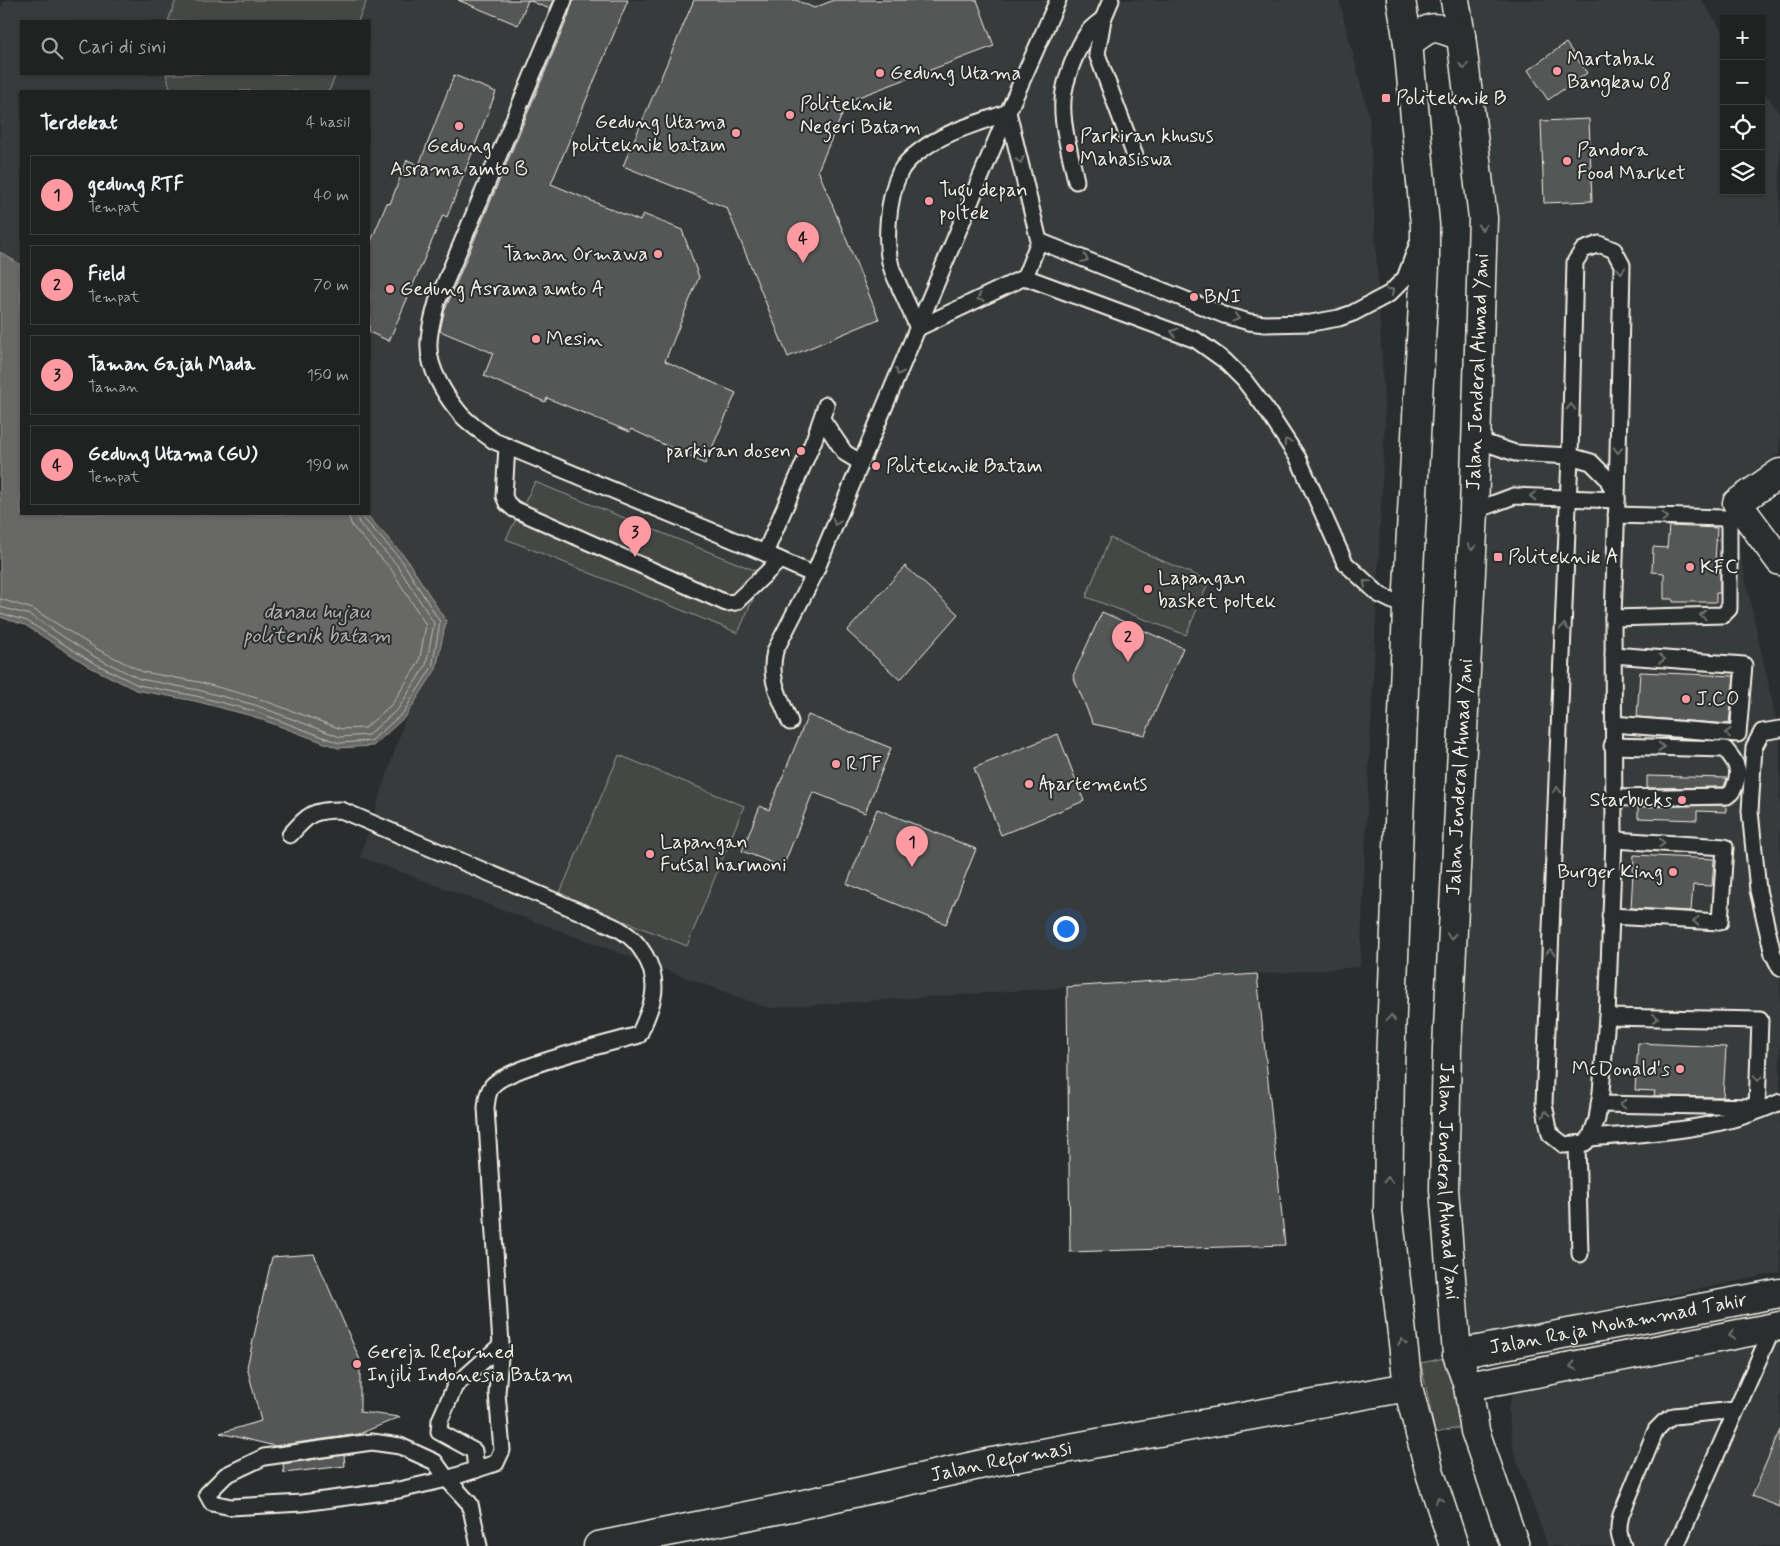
<!DOCTYPE html>
<html lang="id">
<meta charset="utf-8">
<style>
:root{--surface:#202222;--page:#282a2a;--text:#f1f3f6;--muted:#a2a4a5;--line:#3d3f40;--accent:#ff9aa2}
body{margin:0;font-family:Mynerve,sans-serif;background:var(--page);color:var(--text)}
.controls{position:absolute;right:15px;top:15px;display:grid;overflow:hidden;border-radius:0px;box-shadow:0 1px 4px #0004}
.controls button{width:45px;height:45px;display:grid;place-items:center;padding:0;border:0;border-bottom:1px solid var(--line);background:var(--surface);color:var(--text);font:25px sans-serif}
.you{position:absolute;left:1065px;top:928px;width:18px;height:18px;margin:-12px;border:4px solid #fff;border-radius:50%;background:#1a73e8;box-shadow:0 0 0 8px #1a73e833}
.badge{display:grid;place-items:center;width:32px;height:32px;border-radius:50%;background:var(--accent);color:#111;font-size:16px;font-weight:700}
.pin{position:absolute;translate:-50% -41px;filter:drop-shadow(0 1px 2px #0008)}
.pin::after{content:'';position:absolute;top:26px;width:18px;height:15px;background:inherit;clip-path:polygon(0 0,100% 0,50% 100%)}
.list{margin:0;padding:0;list-style:none}
h2{display:flex;justify-content:space-between;align-items:center;height:65px;margin:0;padding:0 20px;font-size:21px}
h2 small{font-size:16px;font-weight:400;color:var(--muted)}
.list li{display:grid;grid-template-columns:32px 1fr auto;gap:15px;align-items:center;box-sizing:border-box;height:80px;margin:0 10px 10px;padding:0 10px;border:1px solid var(--line);border-radius:0px}
.list b{display:block;font-size:19px;white-space:nowrap}
.list p{margin:0;font-size:16px;white-space:nowrap;color:var(--muted)}
.list em{font-size:16px;font-style:normal;color:var(--muted)}
.icon{flex:none;width:28px;height:28px;fill:none;stroke:currentColor;stroke-width:2;stroke-linecap:round;stroke-linejoin:round}
.map{position:relative;flex:none;width:1780px;height:1546px;overflow:hidden}
.search{position:absolute;background:var(--surface);box-shadow:0 1px 4px #0004;left:20px;top:20px;width:350px;height:55px;display:flex;align-items:center;gap:12px;box-sizing:border-box;padding:0 18px;border-radius:0px;color:var(--muted);font-size:19px}
.panel{position:absolute;background:var(--surface);box-shadow:0 1px 4px #0004;left:20px;top:90px;width:350px;height:425px;border-radius:0px}
.map>svg:first-child{display:block}
.built{fill:#373a3a;fill-rule:evenodd}
.green{fill:#444645;stroke:#9c9c96}
.water{fill:#676866;stroke:#9f9f9a}
.lines{fill:none;stroke-linecap:round;stroke-linejoin:round}
.shore{stroke:#bcbab4;stroke-width:1}
.building{fill:#555756;stroke:#f4f1e8}
.service-casing{stroke:#f4f1e8;stroke-width:19}
.minor-casing{stroke:#f4f1e8;stroke-width:31}
.tertiary-casing{stroke:#f4f1e8;stroke-width:31}
.secondary-casing{stroke:#f4f1e8;stroke-width:31}
.trunk-casing{stroke:#f4f1e8;stroke-width:31}
.service{stroke:#2a2d2e;stroke-width:15}
.minor{stroke:#2a2d2e;stroke-width:28}
.tertiary{stroke:#2a2d2e;stroke-width:28}
.secondary{stroke:#2a2d2e;stroke-width:28}
.trunk{stroke:#2a2d2e;stroke-width:28}
.oneway{stroke:#71726f}
.poi-dot{fill:#ff9aa2;stroke:#2a2d2e;stroke-width:2}
.labels{text-anchor:middle;dominant-baseline:central;stroke-width:4;stroke-linejoin:round;paint-order:stroke}
.poi-label{font-size:20px;fill:#f4f1e8;stroke:#2a2d2e;text-anchor:start}
.street-label{font-size:20px;fill:#f4f1e8;stroke:#2a2d2e}
.water-label{font-size:21px;font-style:italic;fill:#b5b3ae;stroke:#2a2d2e}
</style>
<div class="map">
<svg width="1780" height="1546" viewBox="0 0 1780 1546">
<rect width="100%" height="100%" fill="#2a2d2e"/>
<filter id="ink" filterUnits="userSpaceOnUse"><feTurbulence type="fractalNoise" baseFrequency=".02" numOctaves="2"/><feDisplacementMap in="SourceGraphic" scale="10" xChannelSelector="R" yChannelSelector="G"/><feConvolveMatrix kernelMatrix="1 2 1 2 8 2 1 2 1" color-interpolation-filters="sRGB"/></filter>
<g filter="url(#ink)">
<g class="built">
<path d="M 6,0 L 1339,0 L 1369,116 L 1385,419 L 1360,967 L 768,1008 L 360,857 L 406,716 L 436,669 L 406,558 L 366,514 L 369,514 L 369,91 L 21,91 L 21,265 L 0,252 L 0,8 ZM 21,21 L 369,21 L 369,74 L 21,74 Z"/>
<path d="M 1467,0 L 1701,0 L 1724,33 L 1724,191 L 1761,191 L 1761,87 L 1780,114 L 1780,453 L 1727,495 L 1780,737 L 1780,1272 L 1472,1338 L 1454,1185 L 1491,223 L 1485,97 Z"/>
<path d="M 1780,1331 L 1780,1546 L 1548,1546 L 1514,1453 L 1508,1409 L 1514,1389 Z"/>
</g>
<g class="green">
<path d="M 176,0 L 367,0 L 358,21 L 168,21 Z"/>
<path d="M 166,74 L 336,74 L 329,91 L 171,91 Z"/>
<path d="M 535,482 L 764,574 L 738,633 L 506,539 Z"/>
<path d="M 1110,538 L 1209,581 L 1186,635 L 1086,597 Z"/>
<path d="M 619,755 L 744,806 L 687,946 L 559,895 Z"/>
<path d="M 1454,1356 L 1468,1426 L 1435,1433 L 1421,1363 Z"/>
</g>
<path class="water" d="M 0,252 L 21,265 L 21,514 L 366,514 L 406,558 L 446,621 L 436,669 L 406,716 L 373,746 L 338,748 L 252,716 L 195,701 L 136,690 L 90,667 L 25,625 L 0,617 Z"/>
<g class="lines">
<g class="shore">
<path d="M 0,599 L 33,609 L 99,650 L 143,672 L 199,682 L 257,698 L 341,729 L 365,728 L 392,704 L 419,662 L 426,625 L 391,569 L 352,526 L 348,514"/>
<path d="M 0,607 L 30,615 L 95,657 L 140,679 L 198,690 L 255,705 L 340,737 L 368,735 L 398,709 L 426,665 L 434,623 L 397,565 L 359,523 L 356,514"/>
<path d="M 0,613 L 27,621 L 92,662 L 138,685 L 196,696 L 254,711 L 339,743 L 371,741 L 403,713 L 432,667 L 440,622 L 402,561 L 364,519 L 362,514"/>
</g>
</g>
<g class="building">
<path d="M 458,0 L 554,0 L 550,9 L 528,0 L 518,25 Z"/>
<path d="M 573,0 L 628,0 L 551,184 L 640,221 L 643,214 L 682,230 L 699,277 L 665,361 L 736,393 L 705,464 L 631,429 L 630,432 L 547,398 L 545,402 L 484,376 L 493,353 L 440,331 L 444,312 L 568,17 Z"/>
<path d="M 694,0 L 796,0 L 814,8 L 834,0 L 977,0 L 994,46 L 848,101 L 818,170 L 879,319 L 788,357 L 727,208 L 623,166 Z"/>
<path d="M 1566,43 L 1587,73 L 1548,100 L 1528,70 Z"/>
<path d="M 454,75 L 496,92 L 447,217 L 443,215 L 389,341 L 369,332 L 369,246 L 387,203 L 390,204 L 407,160 L 419,165 Z"/>
<path d="M 1589,119 L 1592,201 L 1544,203 L 1541,121 Z"/>
<path d="M 1669,526 L 1717,528 L 1715,561 L 1720,562 L 1720,593 L 1716,593 L 1716,602 L 1673,602 L 1673,599 L 1664,599 L 1664,573 L 1652,572 L 1653,547 L 1667,548 Z"/>
<path d="M 905,566 L 958,614 L 900,680 L 847,631 Z"/>
<path d="M 1102,612 L 1183,648 L 1145,735 L 1093,724 L 1073,676 Z"/>
<path d="M 1640,672 L 1734,676 L 1729,724 L 1637,717 Z"/>
<path d="M 808,715 L 891,748 L 865,813 L 813,792 L 783,867 L 742,851 L 760,806 L 769,810 Z"/>
<path d="M 1058,734 L 1084,801 L 1001,835 L 974,768 Z"/>
<path d="M 1647,776 L 1727,778 L 1724,787 L 1647,788 Z"/>
<path d="M 1726,805 L 1726,812 L 1697,811 L 1697,820 L 1638,818 L 1638,807 Z"/>
<path d="M 877,809 L 976,849 L 946,924 L 847,884 Z"/>
<path d="M 1634,855 L 1714,859 L 1712,886 L 1693,885 L 1691,911 L 1631,908 Z"/>
<path d="M 1257,974 L 1285,1245 L 1070,1252 L 1067,987 Z"/>
<path d="M 1638,1043 L 1726,1047 L 1723,1097 L 1654,1096 L 1655,1091 L 1635,1090 Z"/>
<path d="M 314,1254 L 360,1360 L 360,1412 L 400,1417 L 359,1434 L 275,1446 L 220,1433 L 261,1421 L 247,1367 L 272,1257 Z"/>
<path d="M 1780,1430 L 1780,1507 L 1752,1496 Z"/>
<path d="M 344,1455 L 345,1466 L 284,1473 L 283,1464 Z"/>
</g>
<g class="lines">
<defs>
<g id="service">
<path d="M 564,0 L 437,302 C 433,318 428,333 429,348 C 429,369 445,395 458,411 C 467,423 482,432 494,441 L 765,553 L 814,575"/>
<path d="M 1111,0 L 1103,19 L 1097,54 L 1135,156"/>
<path d="M 1076,181 C 1071,156 1061,125 1063,100 C 1064,81 1077,48 1088,32 C 1092,27 1098,23 1103,19"/>
<path d="M 1039,241 L 1224,315 L 1249,322 L 1265,324 L 1311,323 L 1339,318 L 1353,313 L 1389,294 L 1405,278 L 1418,243"/>
<path d="M 1025,277 L 1196,340 L 1224,360 L 1244,380 L 1266,409 L 1298,458 L 1345,563 L 1380,595 L 1407,608"/>
<path d="M 918,328 L 1025,277 L 1039,241 L 1008,112"/>
<path d="M 918,328 C 910,309 901,291 893,272 C 883,246 888,197 900,172 C 904,164 914,155 921,150 C 946,131 980,123 1008,112"/>
<path d="M 822,419 L 845,453 L 860,462"/>
<path d="M 507,446 L 504,496 L 507,503 L 514,509 L 726,603 L 736,602 L 780,560"/>
<path d="M 1474,511 L 1514,496 L 1617,500 L 1622,265 L 1614,250 L 1599,244 L 1583,250 L 1575,262 L 1570,456 L 1515,453 L 1477,440"/>
<path d="M 765,553 L 814,440 L 826,405"/>
<path d="M 1613,618 L 1723,615 L 1729,609 L 1729,526 L 1728,522 L 1724,518 L 1616,515"/>
<path d="M 790,722 C 780,697 768,679 775,651 L 814,575 L 1008,112 L 1058,0"/>
<path d="M 1613,724 L 1738,734 L 1744,665 L 1613,655"/>
<path d="M 1780,729 L 1762,732 L 1754,747 L 1750,811 L 1758,890 L 1773,954 L 1780,968"/>
<path d="M 1612,746 L 1725,749 C 1734,760 1741,768 1736,782 C 1734,789 1733,792 1727,796 L 1613,798"/>
<path d="M 290,835 C 309,814 312,810 341,810 L 597,919 C 605,923 614,926 622,931 C 640,942 654,965 654,987 C 654,1003 645,1021 639,1035 C 611,1043 507,1067 492,1086 C 487,1093 487,1100 486,1108 L 501,1345 L 455,1386 L 440,1420 L 439,1432 L 474,1451 L 476,1470"/>
<path d="M 1610,916 L 1720,922 L 1725,847 L 1614,840"/>
<path d="M 1599,1104 L 1757,1107 L 1760,1020 L 1607,1017"/>
<path d="M 1590,1138 L 1597,1119 L 1601,1092 L 1607,1017 L 1614,838 L 1613,618 L 1617,500 L 1607,478 L 1591,462 L 1570,456 L 1544,1104 L 1550,1134 L 1564,1145 L 1585,1143 L 1590,1138 C 1654,1133 1721,1130 1780,1102"/>
<path d="M 1577,1144 L 1580,1254"/>
<path d="M 479,1546 L 470,1504 L 447,1479 L 435,1462 L 400,1446 L 372,1442 L 264,1457 L 226,1475 L 207,1494 L 212,1503 L 231,1507 L 302,1503 L 399,1490 L 447,1479 L 496,1463 L 502,1450 L 497,1393 L 501,1345"/>
<path d="M 1623,1546 C 1618,1535 1618,1527 1621,1515 L 1656,1430 L 1664,1422 L 1674,1416 L 1735,1410"/>
<path d="M 1676,1546 L 1773,1327"/>
</g>
<path id="minor" d="M 1780,473 L 1737,503 L 1780,561"/>
<g id="tertiary">
<path id="s1" d="M 598,1546 L 791,1507 L 992,1462 L 1408,1387"/>
</g>
<g id="secondary">
<path id="s2" d="M 1457,1354 L 1780,1293"/>
<path d="M 1468,1386 L 1780,1326"/>
</g>
<g id="trunk">
<path d="M 1401,0 L 1408,43 L 1425,225 L 1425,265 L 1407,608 L 1390,1065 L 1388,1210 L 1408,1387 L 1430,1473 L 1454,1546"/>
<path id="s3" d="M 1455,0 L 1461,36 L 1483,218 L 1474,511 L 1447,1048 L 1444,1189 L 1457,1354 L 1468,1386 L 1475,1431 L 1515,1546"/>
<path d="M 1408,43 C 1434,24 1431,25 1461,36"/>
</g>
</defs>
<use href="#service" class="service-casing"/>
<use href="#minor" class="minor-casing"/>
<use href="#tertiary" class="tertiary-casing"/>
<use href="#secondary" class="secondary-casing"/>
<use href="#trunk" class="trunk-casing"/>
<use href="#service" class="service"/>
<use href="#minor" class="minor"/>
<use href="#tertiary" class="tertiary"/>
<use href="#secondary" class="secondary"/>
<use href="#trunk" class="trunk"/>
</g>
<defs><path id="oneway-chevron" d="M-2-3.5L2.5 0L-2 3.5" fill="none" stroke-width="1.6" stroke-linecap="round" stroke-linejoin="round" transform="scale(1.25)"/></defs>
<g class="oneway">
<use href="#oneway-chevron" transform="translate(1464 66) rotate(83)"/>
<use href="#oneway-chevron" transform="translate(1020 160) rotate(76)"/>
<use href="#oneway-chevron" transform="translate(1482 227) rotate(91)"/>
<use href="#oneway-chevron" transform="translate(1085 259) rotate(22)"/>
<use href="#oneway-chevron" transform="translate(1621 270) rotate(86)"/>
<use href="#oneway-chevron" transform="translate(1391 291) rotate(-39)"/>
<use href="#oneway-chevron" transform="translate(980 298) rotate(155)"/>
<use href="#oneway-chevron" transform="translate(1236 318) rotate(16)"/>
<use href="#oneway-chevron" transform="translate(1174 332) rotate(-160)"/>
<use href="#oneway-chevron" transform="translate(899 372) rotate(114)"/>
<use href="#oneway-chevron" transform="translate(1571 407) rotate(-89)"/>
<use href="#oneway-chevron" transform="translate(1287 442) rotate(-123)"/>
<use href="#oneway-chevron" transform="translate(1618 450) rotate(91)"/>
<use href="#oneway-chevron" transform="translate(1533 496) rotate(-178)"/>
<use href="#oneway-chevron" transform="translate(1665 517) rotate(2)"/>
<use href="#oneway-chevron" transform="translate(836 522) rotate(112)"/>
<use href="#oneway-chevron" transform="translate(1472 547) rotate(93)"/>
<use href="#oneway-chevron" transform="translate(1366 583) rotate(-139)"/>
<use href="#oneway-chevron" transform="translate(1703 615) rotate(178)"/>
<use href="#oneway-chevron" transform="translate(1564 627) rotate(-88)"/>
<use href="#oneway-chevron" transform="translate(1662 659) rotate(4)"/>
<use href="#oneway-chevron" transform="translate(1728 733) rotate(-176)"/>
<use href="#oneway-chevron" transform="translate(1661 747) rotate(1)"/>
<use href="#oneway-chevron" transform="translate(1557 790) rotate(-88)"/>
<use href="#oneway-chevron" transform="translate(1662 843) rotate(3)"/>
<use href="#oneway-chevron" transform="translate(1696 921) rotate(-177)"/>
<use href="#oneway-chevron" transform="translate(1451 936) rotate(93)"/>
<use href="#oneway-chevron" transform="translate(1550 952) rotate(-88)"/>
<use href="#oneway-chevron" transform="translate(1391 1018) rotate(-88)"/>
<use href="#oneway-chevron" transform="translate(1655 1018) rotate(1)"/>
<use href="#oneway-chevron" transform="translate(1758 1078) rotate(92)"/>
<use href="#oneway-chevron" transform="translate(1623 1104) rotate(-179)"/>
<use href="#oneway-chevron" transform="translate(1546 1114) rotate(-102)"/>
<use href="#oneway-chevron" transform="translate(1388 1180) rotate(-89)"/>
<use href="#oneway-chevron" transform="translate(1732 1335) rotate(169)"/>
<use href="#oneway-chevron" transform="translate(1402 1342) rotate(-97)"/>
<use href="#oneway-chevron" transform="translate(1573 1366) rotate(169)"/>
<use href="#oneway-chevron" transform="translate(1439 1500) rotate(-108)"/>
</g>
</g>
<g class="poi-dot">
<circle cx="1557" cy="71" r="5"/>
<circle cx="880" cy="73" r="5"/>
<rect x="1381" y="93" width="10" height="10" rx="2.5"/>
<circle cx="790" cy="115" r="5"/>
<circle cx="459" cy="126" r="5"/>
<circle cx="736" cy="133" r="5"/>
<circle cx="1070" cy="148" r="5"/>
<circle cx="1567" cy="161" r="5"/>
<circle cx="929" cy="201" r="5"/>
<circle cx="658" cy="254" r="5"/>
<circle cx="390" cy="289" r="5"/>
<circle cx="1194" cy="297" r="5"/>
<circle cx="536" cy="339" r="5"/>
<circle cx="801" cy="451" r="5"/>
<circle cx="876" cy="466" r="5"/>
<rect x="1493" y="552" width="10" height="10" rx="2.5"/>
<circle cx="1690" cy="567" r="5"/>
<circle cx="1148" cy="589" r="5"/>
<circle cx="1686" cy="699" r="5"/>
<circle cx="836" cy="764" r="5"/>
<circle cx="1029" cy="784" r="5"/>
<circle cx="1682" cy="800" r="5"/>
<circle cx="650" cy="854" r="5"/>
<circle cx="1673" cy="872" r="5"/>
<circle cx="1680" cy="1069" r="5"/>
<circle cx="357" cy="1364" r="5"/>
</g>
<g class="labels">
<g class="poi-label">
<text x="1567" y="59">Martabak<tspan x="1567" dy="23">Bangkaw 08</tspan></text>
<text x="890" y="73">Gedung Utama</text>
<text x="1396" y="98">Politeknik B</text>
<text x="800" y="104">Politeknik<tspan x="800" dy="23">Negeri Batam</tspan></text>
<text x="726" y="122" text-anchor="end">Gedung Utama<tspan x="726" dy="23">politeknik batam</tspan></text>
<text x="1080" y="136">Parkiran khusus<tspan x="1080" dy="23">Mahasiswa</tspan></text>
<text x="459" y="146" text-anchor="middle">Gedung<tspan x="459" dy="23">Asrama amto B</tspan></text>
<text x="1577" y="150">Pandora<tspan x="1577" dy="23">Food Market</tspan></text>
<text x="939" y="190">Tugu depan<tspan x="939" dy="23">poltek</tspan></text>
<text x="648" y="254" text-anchor="end">Taman Ormawa</text>
<text x="400" y="289">Gedung Asrama amto A</text>
<text x="1204" y="297">BNI</text>
<text x="546" y="339">Mesin</text>
<text x="791" y="451" text-anchor="end">parkiran dosen</text>
<text x="886" y="466">Politeknik Batam</text>
<text x="1508" y="557">Politeknik A</text>
<text x="1700" y="567">KFC</text>
<text x="1158" y="578">Lapangan<tspan x="1158" dy="23">basket poltek</tspan></text>
<text x="1696" y="699">J.CO</text>
<text x="846" y="764">RTF</text>
<text x="1039" y="784">Apartements</text>
<text x="1672" y="800" text-anchor="end">Starbucks</text>
<text x="660" y="842">Lapangan<tspan x="660" dy="23">Futsal harmoni</tspan></text>
<text x="1663" y="872" text-anchor="end">Burger King</text>
<text x="1670" y="1069" text-anchor="end">McDonald's</text>
<text x="367" y="1352">Gereja Reformed<tspan x="367" dy="23">Injili Indonesia Batam</tspan></text>
</g>
<g class="street-label">
<text transform="translate(1478 372) rotate(-88)">Jalan Jenderal Ahmad Yani</text>
<text transform="translate(1460 777) rotate(-87)">Jalan Jenderal Ahmad Yani</text>
<text stroke="none"><textPath href="#s3" startOffset="1184">Jalan Jenderal Ahmad Yani</textPath></text>
<text stroke="none"><textPath href="#s2" startOffset="164">Jalan Raja Mohammad Tahir</textPath></text>
<text stroke="none"><textPath href="#s1" startOffset="412">Jalan Reformasi</textPath></text>
</g>
<g class="water-label">
<text x="317" y="612">danau hujau<tspan x="317" dy="24">politenik batam</tspan></text>
</g>
</g>
</svg>
<div class="controls">
<button>+</button>
<button>−</button>
<button><svg class="icon" aria-label="locate" viewBox="0 0 24 24"><circle cx="12" cy="12" r="6"/><path d="M12 2v4M12 18v4M2 12h4M18 12h4"/></svg></button>
<button><svg class="icon" aria-label="layers" viewBox="0 0 24 24"><path d="M12 4l9 5-9 5-9-5zM3 14l9 5 9-5"/></svg></button>
</div>
<div class="you"></div>
<div class="pin badge" style="left:912px;top:867px">1</div>
<div class="pin badge" style="left:1128px;top:662px">2</div>
<div class="pin badge" style="left:635px;top:557px">3</div>
<div class="pin badge" style="left:803px;top:263px">4</div>
<div class="search"><svg class="icon" aria-label="search" viewBox="0 0 24 24"><circle cx="10" cy="10" r="6"/><path d="M15 15l6 6"/></svg>Cari di sini</div>
<section class="panel">
<h2>Terdekat<small>4 hasil</small></h2>
<ul class="list">
<li><span class="badge">1</span><div><b>gedung RTF</b><p>Tempat</p></div><em>40 m</em></li>
<li><span class="badge">2</span><div><b>Field</b><p>Tempat</p></div><em>70 m</em></li>
<li><span class="badge">3</span><div><b>Taman Gajah Mada</b><p>Taman</p></div><em>150 m</em></li>
<li><span class="badge">4</span><div><b>Gedung Utama (GU)</b><p>Tempat</p></div><em>190 m</em></li>
</ul>
</section>
</div>
